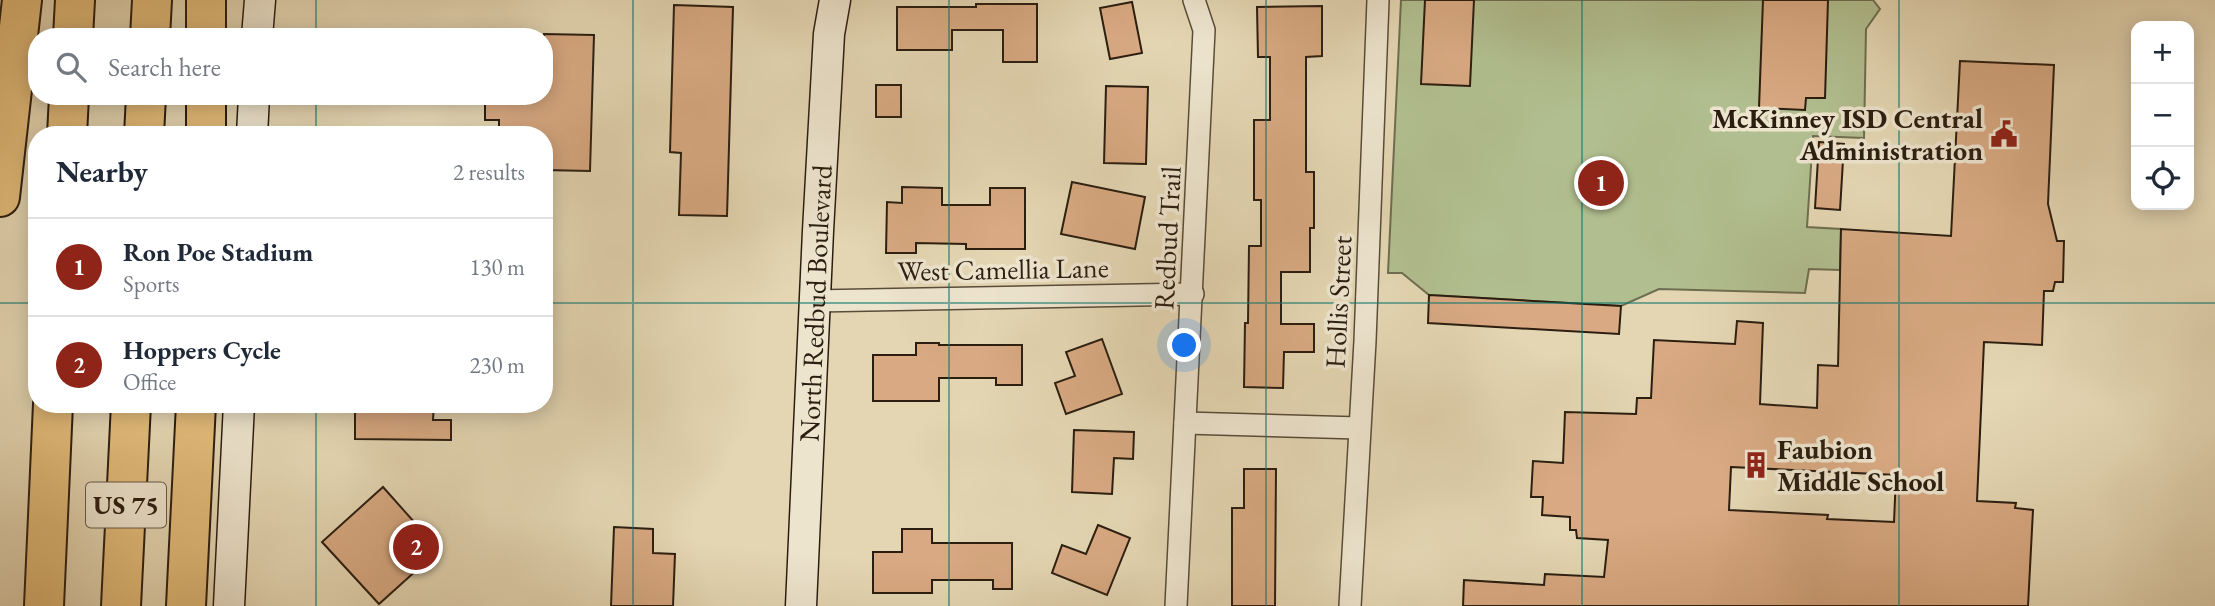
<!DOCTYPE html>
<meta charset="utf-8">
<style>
:root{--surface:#fff;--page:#f6f6f7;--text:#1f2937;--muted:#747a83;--line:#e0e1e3;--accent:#8f2418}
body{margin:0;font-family:"EB Garamond",serif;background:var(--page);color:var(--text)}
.controls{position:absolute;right:21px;top:21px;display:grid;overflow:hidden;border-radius:14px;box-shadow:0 4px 18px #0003}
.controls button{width:63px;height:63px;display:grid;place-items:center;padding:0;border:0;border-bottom:2px solid var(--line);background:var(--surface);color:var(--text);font:35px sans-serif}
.you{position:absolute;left:1185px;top:346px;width:24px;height:24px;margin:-18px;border:5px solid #fff;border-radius:50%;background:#1a73e8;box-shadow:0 0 0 10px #1a73e833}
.badge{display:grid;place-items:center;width:46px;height:46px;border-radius:50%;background:var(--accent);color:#fff;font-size:23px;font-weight:700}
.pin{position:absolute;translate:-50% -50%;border:4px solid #fff;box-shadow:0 2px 7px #0006}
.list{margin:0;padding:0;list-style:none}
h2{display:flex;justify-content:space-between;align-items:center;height:91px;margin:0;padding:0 28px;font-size:30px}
h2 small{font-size:23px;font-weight:400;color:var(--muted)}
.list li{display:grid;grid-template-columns:46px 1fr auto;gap:21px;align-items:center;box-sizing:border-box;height:98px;padding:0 28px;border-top:2px solid var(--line)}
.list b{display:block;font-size:26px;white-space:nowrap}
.list p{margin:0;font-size:23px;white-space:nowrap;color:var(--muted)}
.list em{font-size:23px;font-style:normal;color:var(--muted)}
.icon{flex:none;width:38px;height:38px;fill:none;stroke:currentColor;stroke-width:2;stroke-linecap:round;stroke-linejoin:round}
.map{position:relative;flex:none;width:2215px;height:606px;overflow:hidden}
.search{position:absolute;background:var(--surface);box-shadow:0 4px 18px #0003;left:28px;top:28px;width:525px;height:77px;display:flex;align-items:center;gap:18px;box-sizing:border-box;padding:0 24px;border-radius:28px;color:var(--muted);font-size:26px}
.panel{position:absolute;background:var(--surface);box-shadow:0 4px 18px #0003;left:28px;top:126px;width:525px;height:287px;border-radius:28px}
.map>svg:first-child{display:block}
.green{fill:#b1be8f;stroke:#6e6e50;stroke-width:2}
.building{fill:#d8a982;stroke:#2b1e10;stroke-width:2;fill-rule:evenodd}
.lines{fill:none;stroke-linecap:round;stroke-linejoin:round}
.street-casing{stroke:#594c39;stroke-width:24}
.secondary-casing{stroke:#2b1e10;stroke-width:33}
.highway-casing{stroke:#2b1e10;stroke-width:42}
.street{stroke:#ede4ce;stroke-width:21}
.secondary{stroke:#ede4ce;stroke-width:30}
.highway{stroke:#e2bb7a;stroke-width:38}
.grid{fill:none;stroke:#0f766e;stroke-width:2;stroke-opacity:0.55}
.labels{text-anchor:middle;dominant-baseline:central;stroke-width:7;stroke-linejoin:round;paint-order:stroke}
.shield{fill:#ede4ce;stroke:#655949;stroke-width:2}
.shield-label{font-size:26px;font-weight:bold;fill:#2b1e10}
.poi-label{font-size:28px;font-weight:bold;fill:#2b1e10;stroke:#ede4ce;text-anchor:end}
.street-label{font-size:28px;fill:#2b1e10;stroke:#ede4ce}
</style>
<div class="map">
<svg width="2215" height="606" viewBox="0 0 2215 606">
<rect width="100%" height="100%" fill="#e4d6b3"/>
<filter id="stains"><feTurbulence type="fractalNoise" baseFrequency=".00286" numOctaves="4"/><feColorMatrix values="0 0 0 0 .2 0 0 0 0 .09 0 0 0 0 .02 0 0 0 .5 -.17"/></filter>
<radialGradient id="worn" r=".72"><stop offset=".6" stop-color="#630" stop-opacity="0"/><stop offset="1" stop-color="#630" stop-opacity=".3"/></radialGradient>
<path class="green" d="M 1401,0 L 1873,0 L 1880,9 L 1866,29 L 1864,138 L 1813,136 L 1807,227 L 1841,229 L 1840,270 L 1809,269 L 1805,293 L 1659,289 L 1621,306 L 1429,295 L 1402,273 L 1388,273 Z"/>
<g class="building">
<path d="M 1425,0 L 1474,0 L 1470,86 L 1421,84 Z"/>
<path d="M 1763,0 L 1828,0 L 1825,98 L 1806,98 L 1805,110 L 1759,108 Z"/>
<path d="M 1132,2 L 1142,53 L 1110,59 L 1100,8 Z"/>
<path d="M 976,4 L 1037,4 L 1037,62 L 1003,62 L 1003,30 L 952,30 L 952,50 L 897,50 L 897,7 L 976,7 Z"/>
<path d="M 674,5 L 733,7 L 727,216 L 679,215 L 681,153 L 670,152 Z"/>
<path d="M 1322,6 L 1322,56 L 1306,57 L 1306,172 L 1314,172 L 1314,228 L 1310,228 L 1310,272 L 1281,272 L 1281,324 L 1314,324 L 1314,352 L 1284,352 L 1283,388 L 1244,387 L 1245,323 L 1248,323 L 1249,246 L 1261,246 L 1261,200 L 1254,200 L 1254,120 L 1270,120 L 1270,57 L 1258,57 L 1257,7 Z"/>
<path d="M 544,34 L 594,35 L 590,171 L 544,170 L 544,135 L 499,135 L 499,120 L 485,120 L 485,96 L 544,96 Z"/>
<path d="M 1960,61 L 2054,65 L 2048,204 L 2057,241 L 2064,241 L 2063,282 L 2055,282 L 2053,291 L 2044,291 L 2042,345 L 1984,342 L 1977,501 L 2016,503 L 2015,508 L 2033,510 L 2028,606 L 1463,606 L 1464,580 L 1544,585 L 1545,574 L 1604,577 L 1608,540 L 1577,538 L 1576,530 L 1570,530 L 1570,517 L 1542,515 L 1543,497 L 1531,497 L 1533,461 L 1563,463 L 1565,412 L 1636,414 L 1637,398 L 1651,398 L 1654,340 L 1735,344 L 1737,321 L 1763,323 L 1760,404 L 1817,408 L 1818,365 L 1838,366 L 1841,229 L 1951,236 ZM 1731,467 L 1896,475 L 1894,522 L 1827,519 L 1828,515 L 1729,510 Z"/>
<rect x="876" y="85" width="25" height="32"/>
<path d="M 1106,86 L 1148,87 L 1146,164 L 1104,163 Z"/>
<path d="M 1819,142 L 1844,144 L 1840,210 L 1815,208 Z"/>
<path d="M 1072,182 L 1145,197 L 1135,249 L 1061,234 Z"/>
<path d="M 902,187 L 942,188 L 942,205 L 990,205 L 990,188 L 1025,188 L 1025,249 L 966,249 L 966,244 L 916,243 L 916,253 L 886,253 L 887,202 L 902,203 Z"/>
<path d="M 1429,295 L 1621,306 L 1619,334 L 1428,323 Z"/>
<path d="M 1102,339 L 1122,394 L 1066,414 L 1055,383 L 1075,376 L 1066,352 Z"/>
<path d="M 916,343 L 939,343 L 939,345 L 1022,345 L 1022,385 L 996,385 L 996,378 L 939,378 L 939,401 L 873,401 L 873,355 L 916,355 Z"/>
<path d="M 355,404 L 434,404 L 433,420 L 451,420 L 451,440 L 355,439 Z"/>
<path d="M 1074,430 L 1134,432 L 1133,459 L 1114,458 L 1112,494 L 1072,492 Z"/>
<path d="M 1244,469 L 1276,469 L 1275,606 L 1232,606 L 1232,508 L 1244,508 Z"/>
<path d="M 383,487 L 439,550 L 379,604 L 322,542 Z"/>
<path d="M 1098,525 L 1130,538 L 1107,595 L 1052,573 L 1062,545 L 1086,554 Z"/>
<path d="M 614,527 L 653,529 L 653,553 L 675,554 L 673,606 L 611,606 Z"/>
<path d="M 902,529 L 932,529 L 932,543 L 1012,543 L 1012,589 L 993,589 L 993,580 L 932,580 L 932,593 L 873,593 L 873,552 L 902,552 Z"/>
</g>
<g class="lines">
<defs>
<g id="street">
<path d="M 814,301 L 1193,294"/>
<path d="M 1185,423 L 1359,428"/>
<path d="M 1176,606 L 1204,30 L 1194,0"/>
<path d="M 1350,606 L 1365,341 L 1378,0"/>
</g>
<g id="secondary">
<path d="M 257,37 L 260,0"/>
<path d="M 252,135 L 254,96"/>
<path d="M 229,606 L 239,404"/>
<path id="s1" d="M 801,606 L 818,231 L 829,34 L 835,0"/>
</g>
<g id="highway">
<path d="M 206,0 L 206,37"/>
<path d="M 73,37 L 75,0"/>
<path d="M 150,37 L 152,0"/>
<path d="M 206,96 L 206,135"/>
<path d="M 67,135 L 69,96"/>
<path d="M 144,135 L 146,96"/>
<path d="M 0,197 L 22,0"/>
<path d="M 44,606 L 53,404"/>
<path d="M 121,606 L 131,404"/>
<path d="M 186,606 L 196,404"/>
</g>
</defs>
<use href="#street" class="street-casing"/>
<use href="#secondary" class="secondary-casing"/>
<use href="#highway" class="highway-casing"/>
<use href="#street" class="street"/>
<use href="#secondary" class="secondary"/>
<use href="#highway" class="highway"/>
</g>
<path class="grid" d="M 316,0 L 316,37M 633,0 L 633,606M 949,0 L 949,606M 1266,0 L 1266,606M 1582,0 L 1582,606M 1899,0 L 1899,606M 316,96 L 316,135M 0,303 L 37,303M 544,303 L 2215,303M 316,404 L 316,606"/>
<defs>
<symbol id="civic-bare" viewBox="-9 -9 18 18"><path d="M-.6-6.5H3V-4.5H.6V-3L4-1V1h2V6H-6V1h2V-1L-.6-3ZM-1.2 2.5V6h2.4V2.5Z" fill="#8f2418" stroke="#ede4ce" stroke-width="2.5" paint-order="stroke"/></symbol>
<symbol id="building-bare" viewBox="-9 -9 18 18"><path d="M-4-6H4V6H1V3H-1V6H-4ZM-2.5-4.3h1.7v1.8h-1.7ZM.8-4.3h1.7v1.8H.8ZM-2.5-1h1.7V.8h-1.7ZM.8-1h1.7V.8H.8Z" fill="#8f2418" stroke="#ede4ce" stroke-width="2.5" paint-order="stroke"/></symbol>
</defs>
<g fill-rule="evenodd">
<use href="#civic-bare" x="1985" y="115" width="38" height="38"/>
<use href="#building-bare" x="1737" y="446" width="38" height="38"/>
</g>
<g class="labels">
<rect class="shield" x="86" y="482.5" width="80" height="45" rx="5"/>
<g class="shield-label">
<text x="126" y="505">US 75</text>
</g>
<g class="poi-label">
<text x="1983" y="118">McKinney ISD Central<tspan x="1983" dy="32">Administration</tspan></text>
<text x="1777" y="449" text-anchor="start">Faubion<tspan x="1777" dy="32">Middle School</tspan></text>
</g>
<g class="street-label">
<text transform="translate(1167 238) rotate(-87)">Redbud Trail</text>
<text transform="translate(1003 269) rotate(-1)">West Camellia Lane</text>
<text transform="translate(1338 302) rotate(-87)">Hollis Street</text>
<text stroke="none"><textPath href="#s1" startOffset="303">North Redbud Boulevard</textPath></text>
</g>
</g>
<rect width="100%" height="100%" filter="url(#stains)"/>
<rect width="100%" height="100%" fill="url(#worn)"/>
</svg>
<div class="controls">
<button>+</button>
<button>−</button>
<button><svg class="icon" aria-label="locate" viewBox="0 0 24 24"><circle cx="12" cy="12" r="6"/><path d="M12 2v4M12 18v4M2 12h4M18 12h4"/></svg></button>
</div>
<div class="you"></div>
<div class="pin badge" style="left:1601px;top:183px">1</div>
<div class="pin badge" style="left:416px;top:547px">2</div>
<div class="search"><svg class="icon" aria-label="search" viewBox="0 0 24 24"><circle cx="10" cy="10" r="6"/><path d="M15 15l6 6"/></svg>Search here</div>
<section class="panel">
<h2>Nearby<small>2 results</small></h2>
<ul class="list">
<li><span class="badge">1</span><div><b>Ron Poe Stadium</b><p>Sports</p></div><em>130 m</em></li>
<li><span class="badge">2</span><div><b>Hoppers Cycle</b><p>Office</p></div><em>230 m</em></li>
</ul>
</section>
</div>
